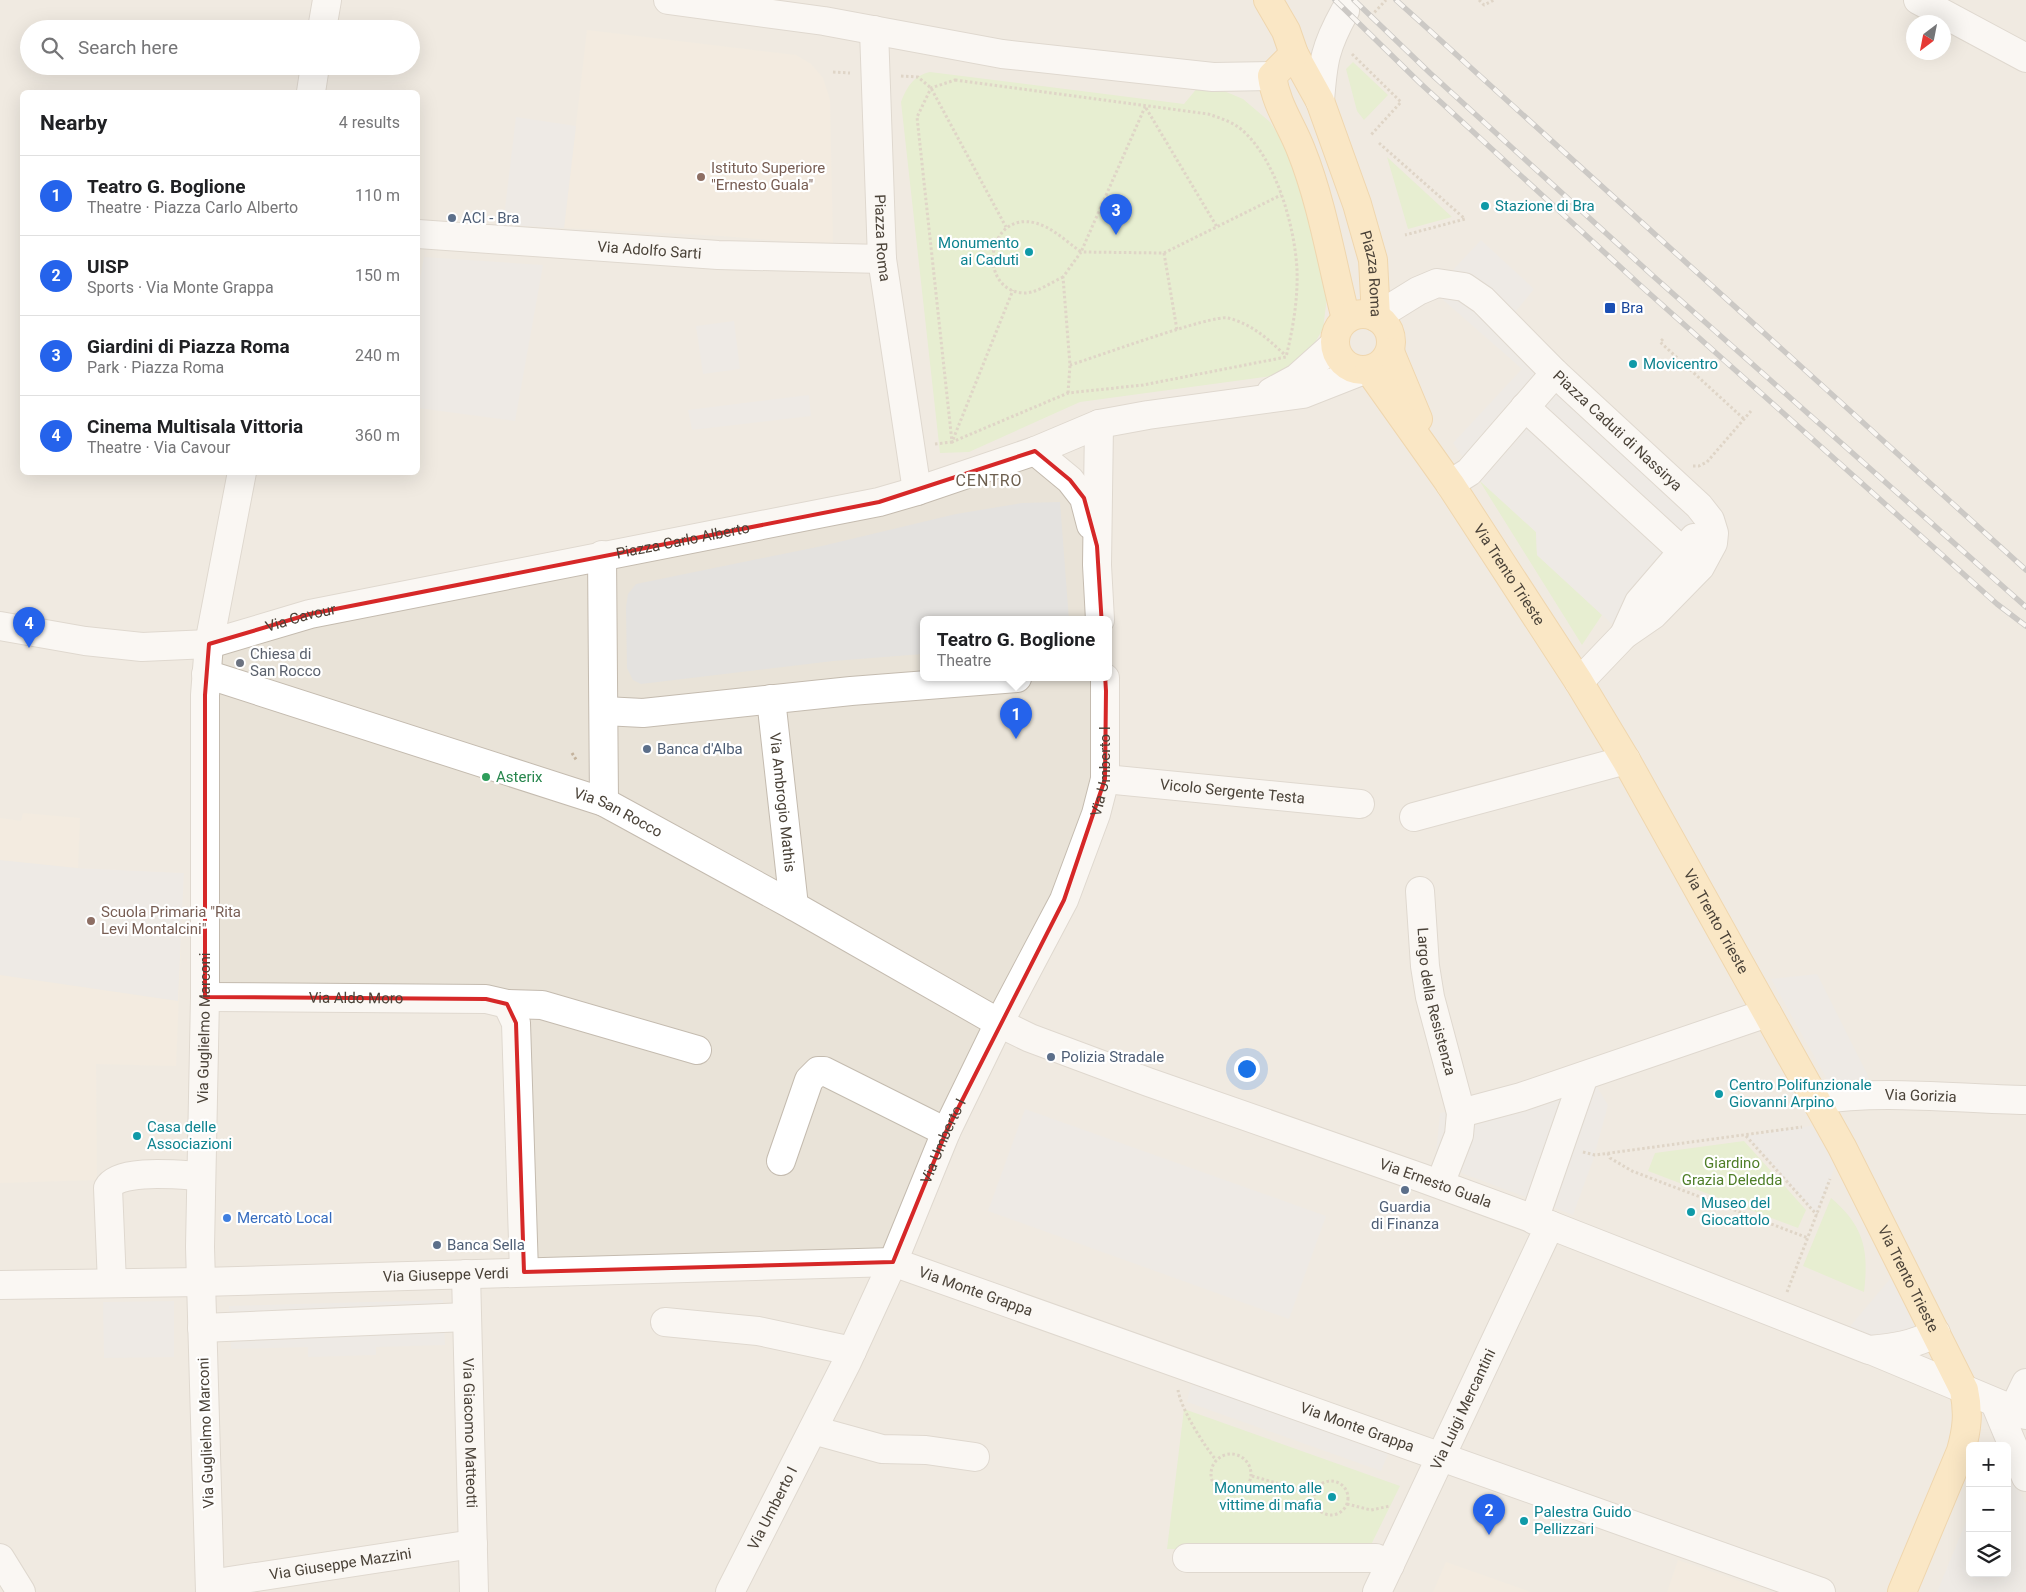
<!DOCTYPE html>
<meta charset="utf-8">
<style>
:root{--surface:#fff;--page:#f2f2f2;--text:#202124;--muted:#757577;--line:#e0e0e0;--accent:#2563eb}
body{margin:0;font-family:Roboto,sans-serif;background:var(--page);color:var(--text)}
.controls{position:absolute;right:15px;bottom:15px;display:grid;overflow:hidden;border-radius:8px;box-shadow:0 5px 20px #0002}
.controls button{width:45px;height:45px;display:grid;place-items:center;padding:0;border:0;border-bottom:1px solid var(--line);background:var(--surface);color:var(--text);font:25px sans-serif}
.compass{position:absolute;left:1906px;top:15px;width:45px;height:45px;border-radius:50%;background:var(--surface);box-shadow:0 5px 20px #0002;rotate:212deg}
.you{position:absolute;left:1246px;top:1068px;width:18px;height:18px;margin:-12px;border:4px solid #fff;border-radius:50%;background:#1a73e8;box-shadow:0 0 0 8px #1a73e833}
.badge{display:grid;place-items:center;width:32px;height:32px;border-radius:50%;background:var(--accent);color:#fff;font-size:16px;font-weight:700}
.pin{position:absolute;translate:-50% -41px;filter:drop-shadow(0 1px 2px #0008)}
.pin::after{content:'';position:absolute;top:26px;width:18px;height:15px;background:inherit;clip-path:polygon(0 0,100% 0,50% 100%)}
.popup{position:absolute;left:920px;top:616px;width:192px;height:65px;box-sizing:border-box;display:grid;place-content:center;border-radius:8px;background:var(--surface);filter:drop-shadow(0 1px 4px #0005);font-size:16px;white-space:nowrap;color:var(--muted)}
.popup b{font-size:19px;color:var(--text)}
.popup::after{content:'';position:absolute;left:50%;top:100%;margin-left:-10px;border:10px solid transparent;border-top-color:var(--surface)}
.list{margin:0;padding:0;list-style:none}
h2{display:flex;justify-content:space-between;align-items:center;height:65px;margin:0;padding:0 20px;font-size:21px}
h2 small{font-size:16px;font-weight:400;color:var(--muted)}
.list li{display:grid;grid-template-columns:32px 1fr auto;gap:15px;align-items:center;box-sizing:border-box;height:80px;padding:0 20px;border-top:1px solid var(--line)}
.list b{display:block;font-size:19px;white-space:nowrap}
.list p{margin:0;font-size:16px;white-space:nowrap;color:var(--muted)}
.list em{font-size:16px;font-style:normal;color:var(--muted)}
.icon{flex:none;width:28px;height:28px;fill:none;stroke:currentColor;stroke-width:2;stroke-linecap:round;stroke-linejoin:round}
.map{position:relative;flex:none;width:2026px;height:1592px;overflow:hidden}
.search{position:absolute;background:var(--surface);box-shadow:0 5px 20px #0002;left:20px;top:20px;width:400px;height:55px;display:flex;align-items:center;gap:12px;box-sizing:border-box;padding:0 18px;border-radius:28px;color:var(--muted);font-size:19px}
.panel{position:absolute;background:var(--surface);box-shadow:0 5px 20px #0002;left:20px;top:90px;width:400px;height:385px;border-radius:8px}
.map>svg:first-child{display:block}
.residential{fill:#e9e3d8;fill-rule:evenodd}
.education{fill:#efe5d4}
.green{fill:#d5eab3}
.parking{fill:#e4e2df}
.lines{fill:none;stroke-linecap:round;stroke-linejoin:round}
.minor-casing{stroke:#c4bbaf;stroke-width:30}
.major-casing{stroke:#e7b767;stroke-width:30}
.path{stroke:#c4b39d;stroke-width:3;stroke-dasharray:2.5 2.5;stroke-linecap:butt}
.minor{stroke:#fff;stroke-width:28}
.major{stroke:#ffdb9a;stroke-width:28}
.rail-casing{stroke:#999;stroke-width:5.5}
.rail{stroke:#fff;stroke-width:4;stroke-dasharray:11;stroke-linecap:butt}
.marked{fill:none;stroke:#d62828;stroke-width:4;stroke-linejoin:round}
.education-dot{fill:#8d6e63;stroke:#fff;stroke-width:2}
.culture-dot{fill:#0f9aa8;stroke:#fff;stroke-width:2}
.service-dot{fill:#5c6f8a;stroke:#fff;stroke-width:2}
.transit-dot{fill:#1a4fb4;stroke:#fff;stroke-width:2}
.worship-dot{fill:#6b7280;stroke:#fff;stroke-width:2}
.leisure-dot{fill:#2e9e5b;stroke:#fff;stroke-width:2}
.shop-dot{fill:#3f7fe0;stroke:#fff;stroke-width:2}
.labels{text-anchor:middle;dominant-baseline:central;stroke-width:4.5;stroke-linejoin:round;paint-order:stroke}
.education-label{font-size:15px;fill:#785e54;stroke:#fff;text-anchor:start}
.culture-label{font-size:15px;fill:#0d838f;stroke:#fff;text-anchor:start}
.service-label{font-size:15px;fill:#4e5e75;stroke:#fff;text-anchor:start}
.street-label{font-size:15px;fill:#4a4238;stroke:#fff}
.transit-label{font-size:15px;fill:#164399;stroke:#fff;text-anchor:start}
.worship-label{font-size:15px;fill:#5b616d;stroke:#fff;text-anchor:start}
.leisure-label{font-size:15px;fill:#27864d;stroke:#fff;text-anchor:start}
.park-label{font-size:15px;fill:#4f7e28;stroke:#fff}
.shop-label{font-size:15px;fill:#366cbe;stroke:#fff;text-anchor:start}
.neighbourhood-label{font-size:16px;letter-spacing:1px;fill:#6d5f4f;stroke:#fff}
</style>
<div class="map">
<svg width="2026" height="1592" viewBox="0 0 2026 1592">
<rect width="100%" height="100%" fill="#f5f1ea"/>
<path class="residential" d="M 0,0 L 2026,0 L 2026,1592 L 0,1592 ZM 1914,22 L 1944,22 L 1944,52 L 1914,52 ZM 29,29 L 411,29 L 411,66 L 29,66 ZM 22,92 L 418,92 L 418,472 L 22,472 ZM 924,620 L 1108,620 L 1108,678 L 924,678 ZM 1970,1446 L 2007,1446 L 2007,1573 L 1970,1573 Z"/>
<g class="education">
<path d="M 587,30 L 796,55 L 811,64 L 823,78 L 830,100 L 833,245 L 722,236 L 564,228 Z"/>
<path d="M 23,813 L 80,818 L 78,868 L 184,873 L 176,1066 L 96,1064 L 97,1180 L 0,1183 L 0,818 L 21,821 Z"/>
<path d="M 1678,1560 L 1719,1574 L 1770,1592 L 1667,1592 Z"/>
<path d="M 1446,1562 L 1531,1592 L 1433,1592 Z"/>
</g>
<g class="green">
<path d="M 1353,62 L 1388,95 L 1364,120 L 1357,111 L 1346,69 Z"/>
<path d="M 930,72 L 1184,104 L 1198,87 L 1224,91 L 1243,99 L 1270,122 L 1283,142 L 1302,190 L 1329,281 L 1323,329 L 1309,352 L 1280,375 L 1080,402 L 969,452 L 940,453 L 901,102 C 907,87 913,76 930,72 Z"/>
<path d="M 1387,157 L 1452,217 L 1408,229 Z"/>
<path d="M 1479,480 L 1536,532 L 1537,555 L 1602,615 L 1582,645 Z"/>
<path d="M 1744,1141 L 1806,1210 L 1798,1228 L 1648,1171 L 1655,1153 Z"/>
<path d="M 1831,1198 C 1864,1226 1869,1250 1864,1292 L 1803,1266 Z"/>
<path d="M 1184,1409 L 1400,1486 L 1368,1551 L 1167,1549 Z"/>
</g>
<g class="parking">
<path d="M 516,117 L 576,126 L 564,228 L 503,225 Z"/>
<path d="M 1481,240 L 1534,289 L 1507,322 L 1710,520 L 1624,635 L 1537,555 L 1536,532 L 1479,480 L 1453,443 L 1522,369 L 1441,298 L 1452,271 Z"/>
<path d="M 424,257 L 543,265 L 515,421 L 418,408 L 418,289 Z"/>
<path d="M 734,321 L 740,369 L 703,374 L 696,326 Z"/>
<path d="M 809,395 L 811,416 L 692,430 L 688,410 Z"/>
<path d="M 1060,502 L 1069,620 L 924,620 L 923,654 L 833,661 L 641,684 L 633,680 L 627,668 L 626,607 L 628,594 L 636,584 L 822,546 L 956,514 L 1022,503 Z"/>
<path d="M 0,860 L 77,868 L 184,873 L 178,1001 L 0,975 Z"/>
<path d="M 1817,974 L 1869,1078 L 1829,1083 L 1771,979 Z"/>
<path d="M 1591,1059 L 1597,1079 L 1594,1082 L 1608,1105 L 1593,1160 L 1573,1215 L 1435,1163 L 1440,1113 L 1459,1109 Z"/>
<path d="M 1025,1109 L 1326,1216 L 1289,1319 L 988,1211 Z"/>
<path d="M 1829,1123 L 1842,1147 L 1817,1215 L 1746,1136 Z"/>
<path d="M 1902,1265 L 1936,1333 L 1840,1338 Z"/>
<path d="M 443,1300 L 445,1345 L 376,1347 L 376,1355 L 308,1357 L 308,1347 L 231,1349 L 229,1306 Z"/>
<path d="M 174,1301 L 174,1357 L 104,1358 L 103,1302 Z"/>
<path d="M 1192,1382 L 1389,1451 L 1381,1471 L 1187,1402 Z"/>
<path d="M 2007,1466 L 2026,1504 L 2026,1592 L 1937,1592 L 1970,1512 L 1970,1573 L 2007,1573 Z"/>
</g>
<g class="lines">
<defs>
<g id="minor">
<path d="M 668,0 L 824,21 L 1002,54 L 1213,77 L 1272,76"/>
<path d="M 1918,0 L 2026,58"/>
<path d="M 322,29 L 327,0"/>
<path id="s1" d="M 874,30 L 882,259 L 917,491"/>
<path d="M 311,92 L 315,66"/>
<path d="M 1320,101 C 1323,61 1325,47 1345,11"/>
<path id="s2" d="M 418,234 L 718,255 L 882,259"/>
<path id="s3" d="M 1376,317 L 1418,291 L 1437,283 L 1464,287 L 1483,300 L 1555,373 L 1699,506 L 1710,520 L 1714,533 L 1713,543 L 1700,567 L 1653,615 L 1624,635 L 1579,682"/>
<path d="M 1271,392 L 1297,378 L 1335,344"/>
<path d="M 1525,407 L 1682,551"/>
<path d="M 1099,424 L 1097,565 L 1100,620"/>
<path d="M 1035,451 L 1070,480 L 1084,498 L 1091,525"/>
<path d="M 1450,484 L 1469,472 L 1555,373"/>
<path d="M 602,555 L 604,802"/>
<path id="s4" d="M 0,626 L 85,641 L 142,647 L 209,644 L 310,614 L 879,502 L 917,491 L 1035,451 L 1099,424 L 1148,415 L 1303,394 L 1364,370"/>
<path d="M 1624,635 L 1639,602 L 1694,538"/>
<path id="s5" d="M 206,674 L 604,802 L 794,906 L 999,1023 L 1030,1038 L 1148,1082 L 1422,1178 L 1550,1225 L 1869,1350 C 1894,1348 1913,1345 1936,1333"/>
<path id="s6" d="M 771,699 L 794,906"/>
<path d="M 604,711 L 643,713 L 851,691 L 1017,678"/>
<path id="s7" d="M 1105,779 L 1360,804"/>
<path d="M 1414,817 L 1626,760"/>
<path id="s8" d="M 1420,891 L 1425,966 L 1430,997 L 1461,1113"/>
<path id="s9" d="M 205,997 L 486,999 L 507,1004 L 516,1023 L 524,1272"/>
<path d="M 507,1004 L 542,1005 L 697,1050"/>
<path id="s10" d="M 1816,1100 C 1883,1089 1958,1099 2026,1100"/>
<path d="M 781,1161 L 809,1080 L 818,1071 L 824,1071 L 946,1132"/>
<path d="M 1440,1184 L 1459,1135 L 1461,1113 L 1521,1097 L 1767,1013"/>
<path d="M 1534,1220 L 1584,1076"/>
<path id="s11" d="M 466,1274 L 474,1592"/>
<path d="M 112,1283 L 108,1188 C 118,1168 180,1175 201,1176"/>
<path id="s12" d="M 0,1285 L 201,1282 L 893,1262 L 1821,1592"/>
<path d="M 665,1322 L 758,1331 L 852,1351"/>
<path d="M 202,1328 L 467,1317"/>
<path d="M 1873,1351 L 2026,1415"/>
<path d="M 1995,1403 L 2026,1477"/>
<path d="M 2013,1410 L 2026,1383"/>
<path d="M 813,1430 L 882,1449 L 926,1450 L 975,1457"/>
<path d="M 0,1558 L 21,1592"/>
<path d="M 1187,1558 L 1376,1558 L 1390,1565"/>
<path id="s13" d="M 210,1584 L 473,1544"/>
<path id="s14" d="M 210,1592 L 200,1247 L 205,997 L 205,695 L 209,644 L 242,472"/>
<path id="s15" d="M 730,1592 L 847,1362 L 893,1262 L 946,1132 L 999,1023 L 1064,900 L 1096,814 L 1105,779 L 1105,678"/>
<path id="s16" d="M 1377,1592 L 1550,1225"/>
</g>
<g id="major">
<path id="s17" d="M 1268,0 L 1286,31 L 1294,54 L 1320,101 L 1357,204 L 1373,260 L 1376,317"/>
<path d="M 1294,54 L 1272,76 C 1276,105 1291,124 1301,150 C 1322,202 1332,264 1346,319"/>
<circle cx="1363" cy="342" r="28"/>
<path d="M 1390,352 L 1418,419"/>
<path id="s18" d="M 1369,370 L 1450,484 L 1579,682 L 1626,760 L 1842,1147 L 1964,1390 C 1969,1413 1967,1429 1961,1451 L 1902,1592"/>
</g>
</defs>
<use href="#minor" class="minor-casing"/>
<use href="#major" class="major-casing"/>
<g class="path">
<path d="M 1479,0 L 1484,5 L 1494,0"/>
<path d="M 1371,16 L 1386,0"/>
<path d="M 1352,54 L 1401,102 L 1370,136"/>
<path d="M 833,72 L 850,73"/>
<path d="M 901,76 L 918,77 L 931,88 L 1006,227"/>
<path d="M 955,80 L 1208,114 C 1220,118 1233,122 1242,130 C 1276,159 1295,227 1297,270 C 1298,299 1293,329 1286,357 L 1143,385 L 1068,393 L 952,442 L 917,117 L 931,88 Z"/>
<path d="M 1146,108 L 1217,227"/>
<path d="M 1379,143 L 1465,219 L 1405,235"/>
<path d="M 1164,253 L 1177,330"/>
<path d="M 1063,277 C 1052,282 1035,294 1023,293 C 973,289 989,199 1046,227 C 1058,233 1070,244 1081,252 L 1145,107"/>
<path d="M 1663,339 L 1660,342 L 1744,419"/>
<path d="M 1070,365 C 1093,358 1213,314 1228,318 C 1252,324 1268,339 1285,355"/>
<path d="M 1068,393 L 1070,365 L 1063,277 L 1081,252 L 1164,253 L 1281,195"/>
<path d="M 935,444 L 952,442 L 1013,290"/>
<path d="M 1693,466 L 1699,466 L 1707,462 L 1751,411"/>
<path d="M 572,753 L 577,761"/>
<path d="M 1746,1136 L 1817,1215"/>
<path d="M 1583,1152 L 1595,1155 L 1802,1127"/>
<path d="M 1608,1153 L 1610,1158 L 1632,1171 L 1808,1238"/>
<path d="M 1787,1292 L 1830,1179"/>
<path d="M 1178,1390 C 1181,1409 1203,1444 1216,1460"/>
<circle cx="1231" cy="1474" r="20"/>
<path d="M 1252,1476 L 1314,1494"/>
<circle cx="1331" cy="1498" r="17"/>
<path d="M 1347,1504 L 1371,1510 L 1390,1506"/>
</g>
<use href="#minor" class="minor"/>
<use href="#major" class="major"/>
<defs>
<g id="rail">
<path d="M 1335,0 L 1420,83 L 1641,286 L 1997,604 L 2026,626"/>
<path d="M 1354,0 L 1430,73 L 1652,275 L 2026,607"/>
<path d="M 1396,0 L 2026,570"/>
</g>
</defs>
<use href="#rail" class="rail-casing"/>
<use href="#rail" class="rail"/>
</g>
<path d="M0 0H2026V1592H0ZM 1035,451 L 1070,480 L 1084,498 L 1097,546 L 1106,691 L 1105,779 L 1064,900 L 946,1132 L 893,1262 L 524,1272 L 516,1023 L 507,1004 L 486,999 L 205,997 L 205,695 L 209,644 L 310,614 L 879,502 Z" fill="#f5f1ea" fill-opacity=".55" fill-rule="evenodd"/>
<path class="marked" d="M 1035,451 L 1070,480 L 1084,498 L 1097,546 L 1106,691 L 1105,779 L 1064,900 L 946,1132 L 893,1262 L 524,1272 L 516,1023 L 507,1004 L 486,999 L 205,997 L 205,695 L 209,644 L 310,614 L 879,502 Z"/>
<g class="education-dot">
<circle cx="701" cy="177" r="5"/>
<circle cx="91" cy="921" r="5"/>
</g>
<g class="culture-dot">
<circle cx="1485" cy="206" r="5"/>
<circle cx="1029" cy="252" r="5"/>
<circle cx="1633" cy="364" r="5"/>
<circle cx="1719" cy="1094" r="5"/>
<circle cx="137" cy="1136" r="5"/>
<circle cx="1691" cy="1212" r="5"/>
<circle cx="1332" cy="1497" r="5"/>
<circle cx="1524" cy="1521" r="5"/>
</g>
<g class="service-dot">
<circle cx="452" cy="218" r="5"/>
<circle cx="647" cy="749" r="5"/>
<circle cx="1051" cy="1057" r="5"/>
<circle cx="1405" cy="1190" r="5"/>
<circle cx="437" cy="1245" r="5"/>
</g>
<rect class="transit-dot" x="1604" y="302" width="12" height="12" rx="2.5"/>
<circle class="worship-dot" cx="240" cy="663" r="5"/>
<circle class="leisure-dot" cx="486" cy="777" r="5"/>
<circle class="shop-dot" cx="227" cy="1218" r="5"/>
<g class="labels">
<g class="education-label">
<text x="711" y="168">Istituto Superiore<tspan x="711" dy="17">"Ernesto Guala"</tspan></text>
<text x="101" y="912">Scuola Primaria "Rita<tspan x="101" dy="17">Levi Montalcini"</tspan></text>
</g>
<g class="culture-label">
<text x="1495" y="206">Stazione di Bra</text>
<text x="1019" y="243" text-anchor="end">Monumento<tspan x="1019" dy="17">ai Caduti</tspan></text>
<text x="1643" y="364">Movicentro</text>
<text x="1729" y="1085">Centro Polifunzionale<tspan x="1729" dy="17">Giovanni Arpino</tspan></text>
<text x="147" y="1127">Casa delle<tspan x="147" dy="17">Associazioni</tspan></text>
<text x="1701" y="1203">Museo del<tspan x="1701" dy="17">Giocattolo</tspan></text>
<text x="1322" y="1488" text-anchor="end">Monumento alle<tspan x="1322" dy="17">vittime di mafia</tspan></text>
<text x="1534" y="1512">Palestra Guido<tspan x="1534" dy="17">Pellizzari</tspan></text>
</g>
<g class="service-label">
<text x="462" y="218">ACI - Bra</text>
<text x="657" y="749">Banca d'Alba</text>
<text x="1061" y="1057">Polizia Stradale</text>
<text x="1405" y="1207" text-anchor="middle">Guardia<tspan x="1405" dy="17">di Finanza</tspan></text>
<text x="447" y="1245">Banca Sella</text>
</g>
<g class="street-label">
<text stroke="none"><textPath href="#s1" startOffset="208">Piazza Roma</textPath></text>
<text stroke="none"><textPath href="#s2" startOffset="232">Via Adolfo Sarti</textPath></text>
<text stroke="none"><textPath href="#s17" startOffset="295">Piazza Roma</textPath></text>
<text stroke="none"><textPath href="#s3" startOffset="308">Piazza Caduti di Nassirya</textPath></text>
<text stroke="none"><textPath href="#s4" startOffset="696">Piazza Carlo Alberto</textPath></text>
<text stroke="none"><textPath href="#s18" startOffset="248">Via Trento Trieste</textPath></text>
<text stroke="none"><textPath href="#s4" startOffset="306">Via Cavour</textPath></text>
<text stroke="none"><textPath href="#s15" startOffset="904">Via Umberto I</textPath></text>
<text stroke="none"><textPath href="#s7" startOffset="128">Vicolo Sergente Testa</textPath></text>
<text stroke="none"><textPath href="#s6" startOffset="104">Via Ambrogio Mathis</textPath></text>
<text stroke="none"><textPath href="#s5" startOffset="435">Via San Rocco</textPath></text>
<text stroke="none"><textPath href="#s18" startOffset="652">Via Trento Trieste</textPath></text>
<text stroke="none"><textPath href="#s9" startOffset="151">Via Aldo Moro</textPath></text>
<text stroke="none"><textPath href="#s8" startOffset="112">Largo della Resistenza</textPath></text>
<text stroke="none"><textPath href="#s14" startOffset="564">Via Guglielmo Marconi</textPath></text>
<text stroke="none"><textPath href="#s10" startOffset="105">Via Gorizia</textPath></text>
<text stroke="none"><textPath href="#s15" startOffset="499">Via Umberto I</textPath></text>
<text stroke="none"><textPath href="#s5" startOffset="1336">Via Ernesto Guala</textPath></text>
<text stroke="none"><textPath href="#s12" startOffset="446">Via Giuseppe Verdi</textPath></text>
<text stroke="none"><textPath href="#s18" startOffset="1058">Via Trento Trieste</textPath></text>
<text stroke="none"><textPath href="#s12" startOffset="981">Via Monte Grappa</textPath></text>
<text stroke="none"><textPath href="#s16" startOffset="202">Via Luigi Mercantini</textPath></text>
<text stroke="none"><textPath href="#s12" startOffset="1386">Via Monte Grappa</textPath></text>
<text transform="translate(206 1433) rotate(-92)">Via Guglielmo Marconi</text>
<text stroke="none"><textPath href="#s11" startOffset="159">Via Giacomo Matteotti</textPath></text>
<text stroke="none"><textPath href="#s15" startOffset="94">Via Umberto I</textPath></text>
<text stroke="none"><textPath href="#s13" startOffset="132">Via Giuseppe Mazzini</textPath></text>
</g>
<g class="transit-label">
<text x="1621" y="308">Bra</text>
</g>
<g class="worship-label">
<text x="250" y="654">Chiesa di<tspan x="250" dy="17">San Rocco</tspan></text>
</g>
<g class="leisure-label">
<text x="496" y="777">Asterix</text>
</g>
<g class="park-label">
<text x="1732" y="1163">Giardino<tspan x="1732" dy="17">Grazia Deledda</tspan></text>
</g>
<g class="shop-label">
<text x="237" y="1218">Mercatò Local</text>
</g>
<g class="neighbourhood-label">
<text x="989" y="480">CENTRO</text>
</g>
</g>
</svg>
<div class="controls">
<button>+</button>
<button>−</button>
<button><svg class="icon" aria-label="layers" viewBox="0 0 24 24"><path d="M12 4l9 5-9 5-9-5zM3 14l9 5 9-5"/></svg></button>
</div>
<svg class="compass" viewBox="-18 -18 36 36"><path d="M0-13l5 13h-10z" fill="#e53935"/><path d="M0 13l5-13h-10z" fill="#757577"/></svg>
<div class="you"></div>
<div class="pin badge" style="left:1016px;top:739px">1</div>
<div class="popup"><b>Teatro G. Boglione</b>Theatre</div>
<div class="pin badge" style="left:1489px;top:1535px">2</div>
<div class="pin badge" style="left:1116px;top:235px">3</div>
<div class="pin badge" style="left:29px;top:648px">4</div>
<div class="search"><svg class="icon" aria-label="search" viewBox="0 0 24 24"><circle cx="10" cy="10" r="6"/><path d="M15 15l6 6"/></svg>Search here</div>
<section class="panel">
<h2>Nearby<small>4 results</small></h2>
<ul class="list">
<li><span class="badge">1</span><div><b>Teatro G. Boglione</b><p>Theatre · Piazza Carlo Alberto</p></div><em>110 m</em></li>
<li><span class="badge">2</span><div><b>UISP</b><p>Sports · Via Monte Grappa</p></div><em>150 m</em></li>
<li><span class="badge">3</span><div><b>Giardini di Piazza Roma</b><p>Park · Piazza Roma</p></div><em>240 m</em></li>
<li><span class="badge">4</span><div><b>Cinema Multisala Vittoria</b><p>Theatre · Via Cavour</p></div><em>360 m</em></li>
</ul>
</section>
</div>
